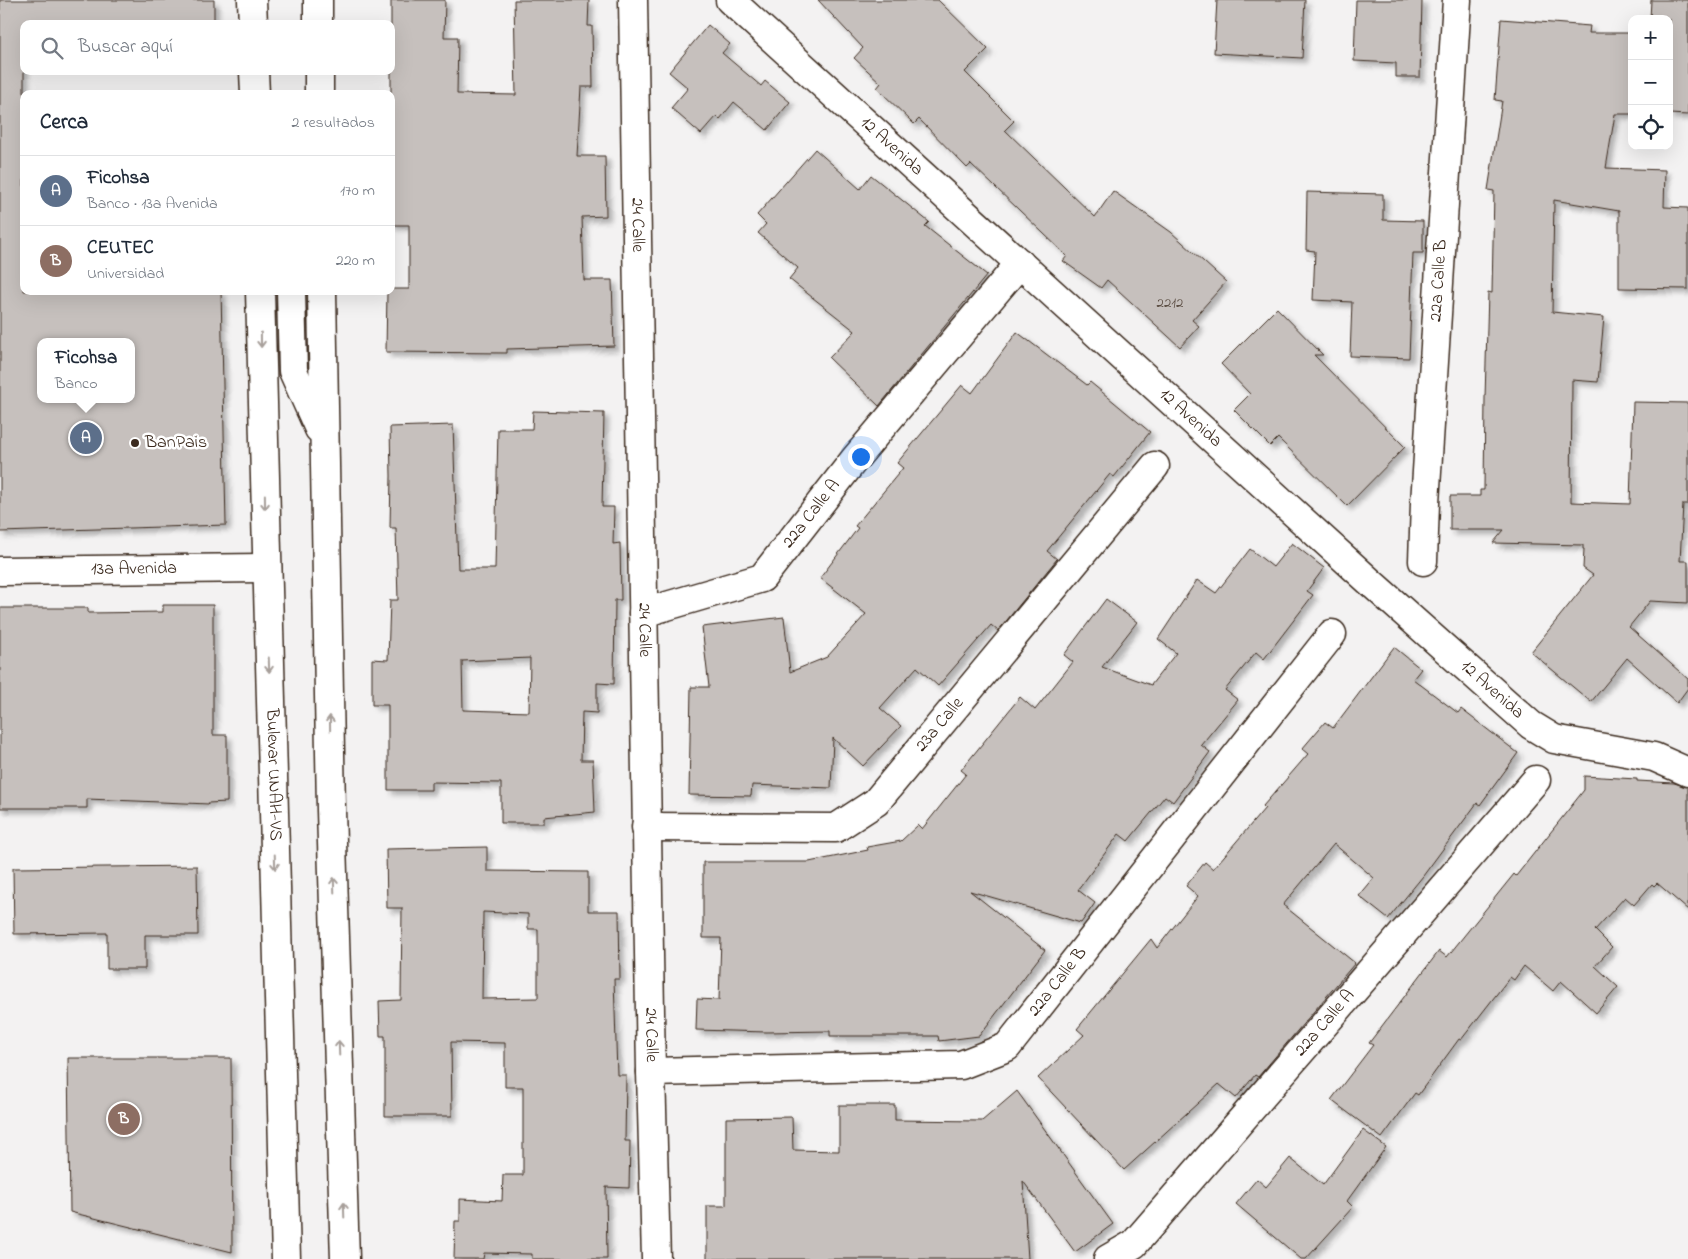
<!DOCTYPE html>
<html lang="es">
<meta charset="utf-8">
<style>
:root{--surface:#fff;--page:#f2f2f3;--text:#1f2937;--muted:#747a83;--line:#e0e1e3;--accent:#7c3aed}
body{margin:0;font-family:"Indie Flower",sans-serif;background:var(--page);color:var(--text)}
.controls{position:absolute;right:15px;top:15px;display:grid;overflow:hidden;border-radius:10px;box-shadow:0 5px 20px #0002}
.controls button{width:45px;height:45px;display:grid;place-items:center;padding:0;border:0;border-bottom:1px solid var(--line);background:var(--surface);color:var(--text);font:25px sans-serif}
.you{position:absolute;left:860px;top:456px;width:18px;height:18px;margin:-12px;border:4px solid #fff;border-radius:50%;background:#1a73e8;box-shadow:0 0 0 8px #1a73e833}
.badge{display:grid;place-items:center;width:32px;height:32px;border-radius:50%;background:var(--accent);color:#fff;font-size:16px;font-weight:700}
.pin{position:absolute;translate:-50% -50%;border:2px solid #fff;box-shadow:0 1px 5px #0006}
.popup{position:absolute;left:37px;top:338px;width:98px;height:65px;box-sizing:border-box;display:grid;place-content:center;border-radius:10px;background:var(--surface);filter:drop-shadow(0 1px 4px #0005);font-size:16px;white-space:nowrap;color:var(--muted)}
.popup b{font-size:19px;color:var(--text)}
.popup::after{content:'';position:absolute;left:50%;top:100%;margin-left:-10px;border:10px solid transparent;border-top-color:var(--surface)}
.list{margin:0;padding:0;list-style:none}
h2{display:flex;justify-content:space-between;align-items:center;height:65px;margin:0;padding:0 20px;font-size:21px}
h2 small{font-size:16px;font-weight:400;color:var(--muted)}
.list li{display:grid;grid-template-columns:32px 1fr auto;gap:15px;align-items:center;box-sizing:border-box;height:70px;padding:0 20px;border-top:1px solid var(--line)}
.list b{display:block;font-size:19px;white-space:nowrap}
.list p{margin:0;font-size:16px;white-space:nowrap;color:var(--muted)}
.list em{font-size:16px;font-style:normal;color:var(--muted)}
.icon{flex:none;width:28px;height:28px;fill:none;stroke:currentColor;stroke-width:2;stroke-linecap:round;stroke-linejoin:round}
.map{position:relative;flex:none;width:1688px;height:1259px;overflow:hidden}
.search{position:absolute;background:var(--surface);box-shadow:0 5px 20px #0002;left:20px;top:20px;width:375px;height:55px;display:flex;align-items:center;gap:12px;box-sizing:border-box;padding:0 18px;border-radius:10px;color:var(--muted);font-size:19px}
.panel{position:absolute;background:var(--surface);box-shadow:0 5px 20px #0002;left:20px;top:90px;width:375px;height:205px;border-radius:10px}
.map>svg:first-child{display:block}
.building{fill:#c6c0bd;stroke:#3b2a1e;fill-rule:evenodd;filter:url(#shadow)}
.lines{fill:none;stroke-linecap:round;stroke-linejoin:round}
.minor-casing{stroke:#3b2a1e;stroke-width:31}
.tertiary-casing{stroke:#3b2a1e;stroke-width:31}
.secondary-casing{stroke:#3b2a1e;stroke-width:31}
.minor{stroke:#fff;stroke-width:28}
.tertiary{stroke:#fff;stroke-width:28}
.secondary{stroke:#fff;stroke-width:28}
.oneway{stroke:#a79f9a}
.poi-dot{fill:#3b2a1e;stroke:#fff;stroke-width:2}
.labels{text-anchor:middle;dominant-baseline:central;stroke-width:5;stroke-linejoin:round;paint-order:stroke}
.number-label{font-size:15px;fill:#5e5046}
.street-label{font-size:18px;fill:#3b2a1e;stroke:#fff}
.poi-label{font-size:18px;fill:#3b2a1e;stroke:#fff;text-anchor:start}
</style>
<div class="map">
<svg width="1688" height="1259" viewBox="0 0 1688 1259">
<defs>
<filter id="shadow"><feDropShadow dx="4.5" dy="4.5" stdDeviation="2.5" flood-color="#0004"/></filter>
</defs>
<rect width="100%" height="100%" fill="#f3f2f2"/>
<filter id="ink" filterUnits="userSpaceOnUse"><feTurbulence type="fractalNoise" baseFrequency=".02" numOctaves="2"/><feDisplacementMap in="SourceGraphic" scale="10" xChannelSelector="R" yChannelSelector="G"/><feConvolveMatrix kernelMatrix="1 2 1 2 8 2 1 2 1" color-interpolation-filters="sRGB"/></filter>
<g filter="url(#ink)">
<g class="building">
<path d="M 0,0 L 214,0 L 214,24 L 24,24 L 24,291 L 221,291 L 226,525 L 0,532 ZM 41,342 L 131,342 L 131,399 L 41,399 Z"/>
<path d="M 391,0 L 445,0 L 444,37 L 458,37 L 457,94 L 516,95 L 514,0 L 589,0 L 588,26 L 592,26 L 593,87 L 581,87 L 577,156 L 605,156 L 606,216 L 582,217 L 584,280 L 612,280 L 614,346 L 507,349 L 507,353 L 386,352 L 387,291 L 391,291 L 391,289 L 409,289 L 409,225 L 391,225 Z"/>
<path d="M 818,0 L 938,0 L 988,49 L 965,72 L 1014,121 L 1005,130 L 1095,217 L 1113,191 L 1171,232 L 1226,282 L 1192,320 L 1199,326 L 1180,347 L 1107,280 L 1101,288 L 1063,261 L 1067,256 L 971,164 L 967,168 L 919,119 L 914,124 L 877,88 L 881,83 L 854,58 L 863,48 Z"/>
<path d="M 1217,0 L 1305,0 L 1302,58 L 1214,53 Z"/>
<path d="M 1356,0 L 1422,0 L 1420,77 L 1396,77 L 1396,63 L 1354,61 Z"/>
<path d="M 1651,0 L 1688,0 L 1688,115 L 1669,114 L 1669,19 L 1650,19 Z"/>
<path d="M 1501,19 L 1590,26 L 1589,33 L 1632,33 L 1632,114 L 1615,114 L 1606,168 L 1665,170 L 1664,207 L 1688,208 L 1688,289 L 1619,288 L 1619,211 L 1554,200 L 1552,312 L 1604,317 L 1598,382 L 1572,380 L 1571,502 L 1630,504 L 1633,402 L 1688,403 L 1688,504 L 1683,504 L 1680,561 L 1688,561 L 1688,603 L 1650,601 L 1629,627 L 1688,679 L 1688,688 L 1677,703 L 1627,658 L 1591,702 L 1531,652 L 1593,575 L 1583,568 L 1584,549 L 1583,549 L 1583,545 L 1493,543 L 1504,530 L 1450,530 L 1450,496 L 1480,496 L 1480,490 L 1484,490 L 1485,398 L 1488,292 L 1492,293 L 1494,191 L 1488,190 L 1502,101 L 1495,100 Z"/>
<path d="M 708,25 L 730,44 L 722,53 L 761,86 L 765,81 L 790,102 L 767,130 L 734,102 L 720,119 L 717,116 L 701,134 L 671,108 L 688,88 L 669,72 Z"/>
<path d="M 815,149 L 860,189 L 871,175 L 929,222 L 925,226 L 987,275 L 879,406 L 829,358 L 855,331 L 789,279 L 798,268 L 758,233 L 766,224 L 757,215 Z"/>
<path d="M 1307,192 L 1383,194 L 1383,220 L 1423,221 L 1423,253 L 1413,253 L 1409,358 L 1350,356 L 1352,302 L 1313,300 L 1315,251 L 1306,250 Z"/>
<path d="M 1277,308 L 1323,355 L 1314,355 L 1405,447 L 1347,506 L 1278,438 L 1270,446 L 1234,410 L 1250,394 L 1221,364 Z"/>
<path d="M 1017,332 L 1087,385 L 1090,382 L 1150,432 L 1114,477 L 1110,474 L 1047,551 L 1057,559 L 998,631 L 991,625 L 938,686 L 917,667 L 880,708 L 901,726 L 863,766 L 833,738 L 831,788 L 752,785 L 751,796 L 689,795 L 691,687 L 709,687 L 702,627 L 784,617 L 790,672 L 827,657 L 866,614 L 820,578 L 858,528 L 855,526 L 903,468 L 897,463 L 962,385 L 972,393 Z"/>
<path d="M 533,411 L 604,413 L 602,507 L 614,507 L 613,544 L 620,543 L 621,600 L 615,600 L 614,684 L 597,683 L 597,713 L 582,712 L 581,760 L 593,760 L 595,812 L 544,817 L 544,823 L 501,823 L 501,783 L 431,782 L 431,790 L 388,790 L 388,705 L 372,705 L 372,659 L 388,660 L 390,600 L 398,600 L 396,528 L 390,528 L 391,476 L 390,427 L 453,425 L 458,569 L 495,569 L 498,429 L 532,429 ZM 530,658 L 529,712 L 463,710 L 462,661 Z"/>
<path d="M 1292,543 L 1324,568 L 1307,591 L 1313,595 L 1264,659 L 1256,652 L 1225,690 L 1238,700 L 1201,745 L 1210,752 L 1173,802 L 1165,796 L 1128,841 L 1119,834 L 1078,890 L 1095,903 L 1081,923 L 970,891 L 1045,950 L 979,1036 L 939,1041 L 938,1036 L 830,1036 L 830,1031 L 767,1032 L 696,1030 L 697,999 L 719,1000 L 721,938 L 703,938 L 703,862 L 809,862 L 868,850 L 867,847 L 901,841 L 918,825 L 922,829 L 966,774 L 961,770 L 1020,697 L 1035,710 L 1073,662 L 1064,655 L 1106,599 L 1137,622 L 1102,667 L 1151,685 L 1176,653 L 1158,639 L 1197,580 L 1216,593 L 1250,549 L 1273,567 Z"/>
<path d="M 163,605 L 213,605 L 213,735 L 227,735 L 227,802 L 208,803 L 209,804 L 87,799 L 87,808 L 0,808 L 0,608 L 88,608 L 88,613 L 163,612 Z"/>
<path d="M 1394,647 L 1421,669 L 1413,679 L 1458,713 L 1461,709 L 1518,753 L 1480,805 L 1477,803 L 1423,876 L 1388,919 L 1359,896 L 1374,878 L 1334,844 L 1283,905 L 1355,963 L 1258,1077 L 1255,1075 L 1236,1098 L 1219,1084 L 1124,1170 L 1038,1078 L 1084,1035 L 1077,1029 L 1151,939 L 1157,948 L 1198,896 L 1186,886 L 1205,862 L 1213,869 L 1265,808 L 1263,806 L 1308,754 L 1302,749 L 1325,722 L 1333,728 Z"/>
<path d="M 1584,776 L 1637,779 L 1637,781 L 1674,783 L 1688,787 L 1688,910 L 1657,883 L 1654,886 L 1652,884 L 1634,905 L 1625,897 L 1595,930 L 1612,947 L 1595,966 L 1618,987 L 1596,1013 L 1561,981 L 1553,991 L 1524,966 L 1514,980 L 1510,977 L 1461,1040 L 1459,1039 L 1418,1095 L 1415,1093 L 1382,1138 L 1331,1100 L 1373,1045 L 1369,1043 L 1439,951 L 1447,957 L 1514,874 L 1516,876 L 1584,790 Z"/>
<path d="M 487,847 L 487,871 L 588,872 L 588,911 L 619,911 L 620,979 L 614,979 L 617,1075 L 626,1075 L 625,1141 L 630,1141 L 629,1188 L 606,1187 L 607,1259 L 532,1259 L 532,1254 L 484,1253 L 483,1259 L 454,1259 L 455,1221 L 460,1221 L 460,1199 L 502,1201 L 503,1175 L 523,1175 L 523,1087 L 505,1087 L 505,1043 L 451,1042 L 452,1116 L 385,1116 L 385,1036 L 380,1036 L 379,1001 L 401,1000 L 402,908 L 387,908 L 386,849 ZM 483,912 L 528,914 L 528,929 L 538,929 L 538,998 L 482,999 Z"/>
<path d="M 197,866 L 198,935 L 145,935 L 145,969 L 107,969 L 107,933 L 14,934 L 13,868 Z"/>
<path d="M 68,1058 L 231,1058 L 232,1252 L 70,1212 Z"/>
<path d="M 1017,1091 L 1113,1224 L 1075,1252 L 1023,1181 L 1028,1259 L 707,1259 L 707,1206 L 726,1206 L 726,1118 L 792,1117 L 793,1150 L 839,1151 L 839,1105 L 895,1105 L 895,1120 L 982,1121 Z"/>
<path d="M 1363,1130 L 1386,1147 L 1347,1201 L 1353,1207 L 1306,1259 L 1301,1259 L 1236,1204 L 1257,1179 L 1266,1187 L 1290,1158 L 1323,1185 Z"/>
</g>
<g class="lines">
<defs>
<g id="minor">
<path id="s1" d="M 633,0 L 651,1072 L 656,1259"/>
<path id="s2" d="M 1423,561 L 1425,503 L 1457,0"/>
<path id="s3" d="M 0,571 L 267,568"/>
<path id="s4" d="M 643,613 L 762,578 L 854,460 L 1020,263"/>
<path id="s5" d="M 646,827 L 836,828 L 876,802 L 1155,466"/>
<path id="s6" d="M 651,1072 L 961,1065 L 1007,1047 L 1332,634"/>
<path id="s7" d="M 1108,1259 L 1134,1244 L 1536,780"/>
</g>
<g id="tertiary">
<path id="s8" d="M 730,0 L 1369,581 L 1531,725 L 1554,739 L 1654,757 L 1688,772"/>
</g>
<g id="secondary">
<path d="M 252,0 L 253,24"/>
<path d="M 318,0 L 318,24"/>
<path d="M 254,71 L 255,94"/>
<path d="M 319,71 L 319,94"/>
<path id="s9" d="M 260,291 L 286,1259"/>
<path d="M 291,291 L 293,371 L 319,429"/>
<path d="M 322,291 L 331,810 L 345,1259"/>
</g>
</defs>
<use href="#minor" class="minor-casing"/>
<use href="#tertiary" class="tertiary-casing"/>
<use href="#secondary" class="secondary-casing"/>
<use href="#minor" class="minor"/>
<use href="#tertiary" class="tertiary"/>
<use href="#secondary" class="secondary"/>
</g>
<defs><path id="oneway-shaft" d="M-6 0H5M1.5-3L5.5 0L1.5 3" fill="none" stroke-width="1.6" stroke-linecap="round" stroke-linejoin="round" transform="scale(1.25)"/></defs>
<g class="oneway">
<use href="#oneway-shaft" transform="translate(261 340) rotate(89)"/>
<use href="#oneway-shaft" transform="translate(265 502) rotate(89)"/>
<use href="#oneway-shaft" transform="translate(269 665) rotate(88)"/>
<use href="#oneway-shaft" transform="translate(330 723) rotate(-91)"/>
<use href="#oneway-shaft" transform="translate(275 862) rotate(88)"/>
<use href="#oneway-shaft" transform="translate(334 885) rotate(-92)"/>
<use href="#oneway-shaft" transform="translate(339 1048) rotate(-92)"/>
<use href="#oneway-shaft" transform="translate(344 1210) rotate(-92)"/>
</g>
</g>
<circle class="poi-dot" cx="135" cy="443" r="5"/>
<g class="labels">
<g class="number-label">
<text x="1170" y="303">2212</text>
</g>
<g class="street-label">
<text stroke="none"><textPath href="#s8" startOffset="218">12 Avenida</textPath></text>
<text stroke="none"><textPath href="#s1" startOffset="225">24 Calle</textPath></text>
<text stroke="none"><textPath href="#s2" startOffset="281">22a Calle B</textPath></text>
<text stroke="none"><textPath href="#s8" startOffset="622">12 Avenida</textPath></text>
<text stroke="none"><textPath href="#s4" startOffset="205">22a Calle A</textPath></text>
<text stroke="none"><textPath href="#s3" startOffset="134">13a Avenida</textPath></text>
<text stroke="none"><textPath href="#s1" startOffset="630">24 Calle</textPath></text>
<text stroke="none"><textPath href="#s8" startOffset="1028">12 Avenida</textPath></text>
<text stroke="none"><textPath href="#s5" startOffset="338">23a Calle</textPath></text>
<text stroke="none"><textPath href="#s9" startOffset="484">Bulevar UNAH-VS</textPath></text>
<text stroke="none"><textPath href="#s6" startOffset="442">22a Calle B</textPath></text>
<text stroke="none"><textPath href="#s7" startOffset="322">22a Calle A</textPath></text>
<text stroke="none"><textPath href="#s1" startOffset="1035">24 Calle</textPath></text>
</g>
<g class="poi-label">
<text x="145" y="443">BanPais</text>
</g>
</g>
</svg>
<div class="controls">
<button>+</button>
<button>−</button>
<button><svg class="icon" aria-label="locate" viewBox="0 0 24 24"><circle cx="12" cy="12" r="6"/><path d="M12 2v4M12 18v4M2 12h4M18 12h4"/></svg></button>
</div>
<div class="you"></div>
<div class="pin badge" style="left:86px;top:438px;background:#5c6f8a">A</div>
<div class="popup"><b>Ficohsa</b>Banco</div>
<div class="pin badge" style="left:124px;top:1119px;background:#8d6e63">B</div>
<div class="search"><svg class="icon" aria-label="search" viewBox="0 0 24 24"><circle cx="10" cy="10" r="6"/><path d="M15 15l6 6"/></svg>Buscar aquí</div>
<section class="panel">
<h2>Cerca<small>2 resultados</small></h2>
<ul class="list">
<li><span class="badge" style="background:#5c6f8a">A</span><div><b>Ficohsa</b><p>Banco · 13a Avenida</p></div><em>170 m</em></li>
<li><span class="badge" style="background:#8d6e63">B</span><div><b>CEUTEC</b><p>Universidad</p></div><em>220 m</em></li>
</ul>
</section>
</div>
